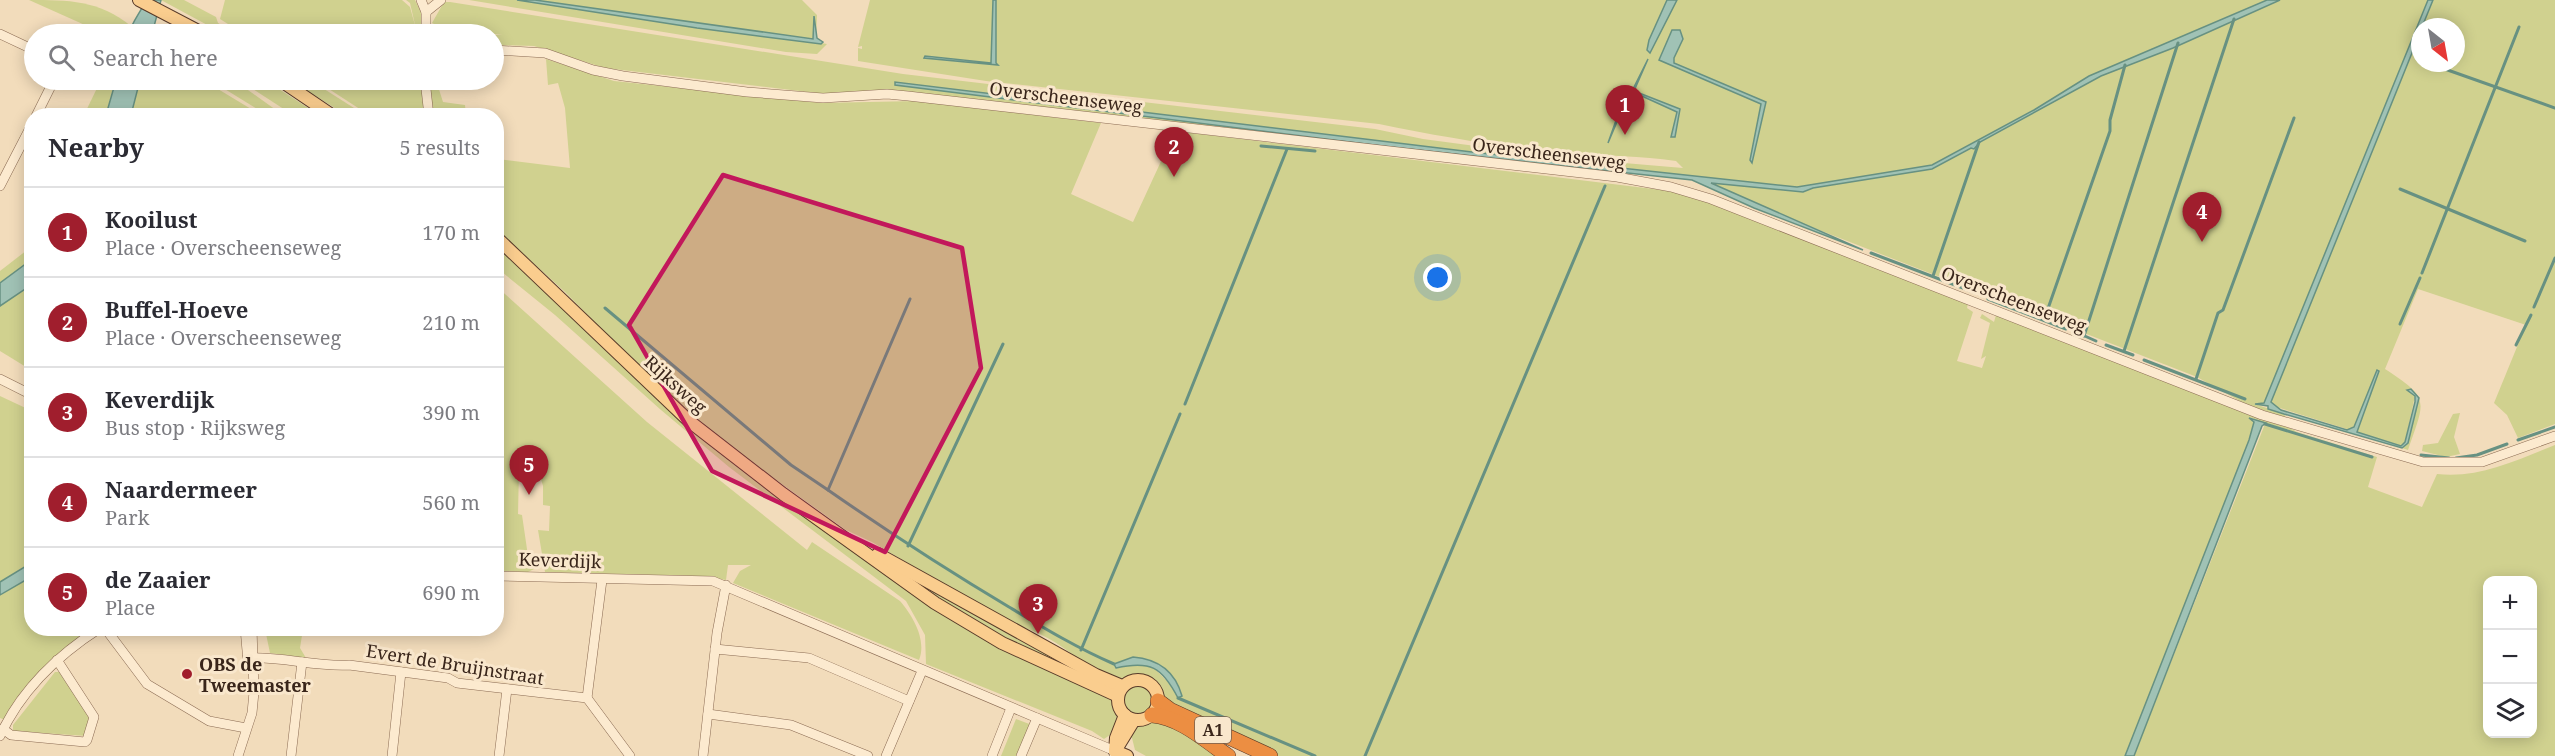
<!DOCTYPE html>
<meta charset="utf-8">
<style>
:root{--surface:#fff;--page:#f7f7f7;--text:#2b2b33;--muted:#7c7c81;--line:#e1e1e2;--accent:#a01e2d}
body{margin:0;font-family:"Noto Serif",serif;background:var(--page);color:var(--text)}
.controls{position:absolute;right:18px;bottom:18px;display:grid;overflow:hidden;border-radius:12px;box-shadow:0 3px 15px #0003}
.controls button{width:54px;height:54px;display:grid;place-items:center;padding:0;border:0;border-bottom:2px solid var(--line);background:var(--surface);color:var(--text);font:30px sans-serif}
.compass{position:absolute;left:2411px;top:18px;width:54px;height:54px;border-radius:50%;background:var(--surface);box-shadow:0 3px 15px #0003;rotate:149deg}
.you{position:absolute;left:1438px;top:278px;width:21px;height:21px;margin:-15px;border:4px solid #fff;border-radius:50%;background:#1a73e8;box-shadow:0 0 0 9px #1a73e833}
.badge{display:grid;place-items:center;width:39px;height:39px;border-radius:50%;background:var(--accent);color:#fff;font-size:20px;font-weight:700}
.pin{position:absolute;translate:-50% -50px;filter:drop-shadow(0 2px 3px #0008)}
.pin::after{content:'';position:absolute;top:32px;width:21px;height:18px;background:inherit;clip-path:polygon(0 0,100% 0,50% 100%)}
.list{margin:0;padding:0;list-style:none}
h2{display:flex;justify-content:space-between;align-items:center;height:78px;margin:0;padding:0 24px;font-size:26px}
h2 small{font-size:20px;font-weight:400;color:var(--muted)}
.list li{display:grid;grid-template-columns:39px 1fr auto;gap:18px;align-items:center;box-sizing:border-box;height:90px;padding:0 24px;border-top:2px solid var(--line)}
.list b{display:block;font-size:22px;white-space:nowrap}
.list p{margin:0;font-size:20px;white-space:nowrap;color:var(--muted)}
.list em{font-size:20px;font-style:normal;color:var(--muted)}
.icon{flex:none;width:33px;height:33px;fill:none;stroke:currentColor;stroke-width:2;stroke-linecap:round;stroke-linejoin:round}
.map{position:relative;flex:none;width:2555px;height:756px;overflow:hidden}
.search{position:absolute;background:var(--surface);box-shadow:0 3px 15px #0003;left:24px;top:24px;width:480px;height:66px;display:flex;align-items:center;gap:15px;box-sizing:border-box;padding:0 21px;border-radius:33px;color:var(--muted);font-size:22px}
.panel{position:absolute;background:var(--surface);box-shadow:0 3px 15px #0003;left:24px;top:108px;width:480px;height:528px;border-radius:24px}
.map>svg:first-child{display:block}
.green{fill:#d0d18f;fill-rule:evenodd}
.water{fill:#a0c2b5;stroke:#679182;stroke-width:1.5}
.lines{fill:none;stroke-linecap:round;stroke-linejoin:round}
.stream{stroke:#679182;stroke-width:3}
.minor-casing{stroke:#8b6b53;stroke-width:10}
.major-casing{stroke:#583a29;stroke-width:14}
.highway-casing{stroke:#583a29;stroke-width:16}
.minor{stroke:#fceacf;stroke-width:9}
.major{stroke:#facd8e;stroke-width:12}
.highway{stroke:#ec8e42;stroke-width:15}
.marked{fill:#c2185b;fill-opacity:0.2;stroke:#c2185b;stroke-width:4.5;stroke-linejoin:round}
.poi-dot{fill:#a01e2d;stroke:#f9e7cc;stroke-width:2}
.labels{text-anchor:middle;dominant-baseline:central;stroke-width:6;stroke-linejoin:round;paint-order:stroke}
.shield{fill:#f9e7cc;stroke:#735f4f;stroke-width:1.5}
.shield-label{font-size:16px;font-weight:bold;fill:#39251a}
.street-label{font-size:18px;fill:#39251a;stroke:#f9e7cc}
.poi-label{font-size:18px;font-weight:bold;fill:#39251a;stroke:#f9e7cc;text-anchor:start}
</style>
<div class="map">
<svg width="2555" height="756" viewBox="0 0 2555 756">
<rect width="100%" height="100%" fill="#f2dcbb"/>
<g class="green">
<path d="M 29,0 C 68,0 99,0 131,26 L 129,34 L 105,34 Z"/>
<path d="M 161,0 L 184,0 L 216,17 L 218,23 L 238,34 L 224,34 Z"/>
<path d="M 225,0 L 402,0 L 410,7 L 416,29 L 410,3 L 406,0 L 415,0 L 421,12 L 422,34 L 391,30 L 389,34 L 244,34 L 220,19 Z"/>
<path d="M 469,0 L 802,0 L 817,15 L 816,42 L 827,44 L 817,54 L 786,52 Z"/>
<path d="M 870,0 L 2555,0 L 2555,424 L 2518,438 L 2507,415 L 2494,403 L 2526,325 L 2418,289 L 2385,369 C 2431,399 2425,400 2408,450 L 2402,448 L 2408,443 L 2419,398 L 2415,396 L 2405,442 L 2401,446 L 2264,403 L 2255,404 L 2284,414 L 2286,418 L 2245,404 L 2197,377 L 1765,209 L 1690,177 L 1619,167 L 1400,151 L 1020,106 L 825,94 L 605,68 L 534,46 L 494,45 L 494,35 L 502,34 L 433,34 L 434,24 L 432,23 L 444,2 L 450,2 L 903,74 L 1375,129 L 1423,139 L 1565,158 L 1683,168 L 1676,161 C 1641,156 1606,156 1570,153 C 1507,148 1442,137 1379,124 L 986,81 L 858,61 L 858,48 L 862,49 L 862,46 L 858,47 ZM 2420,27 L 2456,27 L 2456,63 L 2420,63 Z"/>
<path d="M 546,59 L 614,81 L 821,103 L 917,101 L 1101,123 L 1071,194 L 1133,222 L 1175,131 L 1678,192 L 1717,204 L 1968,304 L 1967,308 L 1973,312 L 1957,361 L 1982,368 L 1986,356 L 1981,359 L 1990,323 L 1980,318 L 1982,314 L 1994,322 L 1996,315 L 2194,393 L 2285,425 L 2297,432 L 2377,457 L 2368,487 L 2422,507 L 2437,474 C 2478,479 2517,460 2555,445 L 2555,756 L 2134,756 L 2265,424 L 2250,417 L 2254,421 L 2249,440 L 2125,756 L 1279,756 L 1168,706 C 1163,700 1163,695 1160,688 C 1149,669 1133,679 1116,680 C 1104,674 1088,668 1078,659 C 1058,642 1036,630 1011,624 L 872,542 L 846,530 L 737,452 L 656,385 L 565,292 L 497,230 L 497,159 L 570,168 L 565,108 L 558,83 L 548,85 ZM 2488,580 L 2532,580 L 2532,734 L 2488,734 ZM 1133,657 C 1158,659 1171,669 1181,691 C 1149,672 1163,658 1116,668 Z"/>
<path d="M 140,80 L 203,80 L 261,115 L 131,116 Z"/>
<path d="M 210,80 L 234,80 L 283,115 L 267,115 Z"/>
<path d="M 239,80 L 265,80 L 319,115 L 293,115 Z"/>
<path d="M 290,80 L 310,80 L 365,115 L 346,115 Z"/>
<path d="M 315,80 L 422,80 L 425,115 L 369,115 Z"/>
<path d="M 429,80 L 436,80 L 443,102 L 465,105 L 466,115 L 433,115 Z"/>
<path d="M 99,84 L 113,88 L 106,115 L 84,115 Z"/>
<path d="M 496,243 L 639,380 L 929,602 L 1110,697 L 1118,717 L 1110,735 L 1104,739 L 1092,731 L 926,664 L 925,635 L 906,601 L 729,467 L 661,410 L 555,315 L 497,268 Z"/>
<path d="M 31,247 L 31,260 L 0,283 L 0,271 Z"/>
<path d="M 31,285 L 31,370 L 0,351 L 0,306 Z"/>
<path d="M 496,286 L 647,422 L 807,550 L 812,542 L 900,601 C 913,616 927,640 919,660 L 733,583 L 740,571 L 751,565 L 728,565 L 726,580 L 700,576 L 545,572 L 538,530 L 549,531 L 550,506 L 543,505 L 543,486 L 538,469 L 519,469 L 518,514 L 522,515 L 528,556 L 534,569 L 528,572 L 497,571 Z"/>
<path d="M 0,396 L 32,411 L 31,563 L 0,582 Z"/>
<path d="M 2460,413 L 2454,437 L 2460,454 L 2446,457 L 2422,451 L 2423,445 L 2438,443 L 2453,414 Z"/>
<path d="M 874,555 L 1079,668 L 1090,680 L 1000,638 Z"/>
<path d="M 31,577 L 32,628 L 94,629 L 72,644 L 5,720 L 0,718 L 0,595 Z"/>
<path d="M 265,629 L 303,629 L 300,648 L 306,658 L 270,653 Z"/>
<path d="M 55,672 L 59,672 L 89,716 L 87,736 L 13,731 L 13,725 Z"/>
<circle cx="1138" cy="700" r="15"/>
<path d="M 1016,719 L 1032,725 L 1018,756 L 1001,756 Z"/>
<path d="M 1161,719 L 1223,756 L 1146,756 L 1135,750 L 1132,738 L 1129,736 L 1138,726 Z"/>
</g>
<g class="water">
<path d="M 146,0 L 161,0 L 152,34 L 129,34 C 131,23 141,12 146,0 Z"/>
<path d="M 517,0 L 535,0 L 813,39 L 814,16 L 817,38 L 823,42 L 821,44 L 697,28 Z"/>
<path d="M 993,0 L 996,0 L 996,63 L 998,65 L 924,58 L 925,56 L 991,63 Z"/>
<path d="M 1667,0 L 1677,0 L 1650,53 L 1647,50 L 1649,40 Z"/>
<path d="M 2267,0 L 2280,0 L 2173,48 L 2101,76 L 1980,142 L 1974,149 L 1971,148 L 1932,169 L 1813,188 L 1803,192 L 1711,183 L 1863,250 L 1754,208 L 1692,180 L 1390,147 L 895,85 L 895,82 L 1472,152 L 1797,187 L 1932,165 L 2034,110 L 2089,76 Z"/>
<path d="M 2428,0 L 2433,0 L 2422,27 L 2420,27 L 2420,33 L 2271,402 L 2281,410 L 2347,430 L 2354,427 L 2377,370 L 2379,371 L 2357,432 L 2401,446 L 2405,442 L 2415,402 L 2415,396 L 2407,390 L 2411,389 L 2419,398 L 2408,443 L 2402,448 L 2284,414 L 2268,409 L 2268,406 L 2255,404 L 2264,403 Z"/>
<path d="M 1672,30 L 1680,30 L 1683,39 L 1674,58 L 1674,63 L 1766,102 L 1752,163 L 1750,160 L 1761,104 L 1659,60 Z"/>
<path d="M 1648,59 L 1634,91 L 1680,109 L 1675,137 L 1671,137 L 1677,112 L 1633,92 L 1625,103 L 1608,143 L 1626,92 L 1633,89 Z"/>
<path d="M 116,80 L 140,80 L 131,115 L 106,115 Z"/>
<path d="M 31,260 L 31,285 L 0,306 L 0,283 Z"/>
<path d="M 2249,418 L 2266,423 L 2262,426 L 2134,756 L 2125,756 L 2249,440 L 2254,422 Z"/>
<path d="M 31,563 L 31,577 L 0,595 L 0,582 Z"/>
<path d="M 1133,657 C 1158,659 1175,671 1182,696 L 1178,698 C 1162,667 1150,660 1116,668 L 1114,664 Z"/>
</g>
<g class="lines">
<g class="stream">
<path d="M 2442,68 L 2555,108"/>
<path d="M 1261,146 L 1315,151"/>
<path d="M 2400,189 L 2525,241"/>
<path d="M 1871,253 L 1976,293"/>
<path d="M 2422,273 L 2519,27"/>
<path d="M 1933,276 L 1979,142"/>
<path d="M 1988,299 L 2066,329"/>
<path d="M 2534,307 L 2555,258"/>
<path d="M 605,308 L 791,465 L 828,490 L 910,299"/>
<path d="M 2044,320 L 2110,131 L 2110,120 L 2125,65"/>
<path d="M 2400,324 L 2420,278"/>
<path d="M 2078,333 L 2096,341"/>
<path d="M 2084,336 L 2178,43"/>
<path d="M 2106,345 L 2133,355"/>
<path d="M 2516,345 L 2531,315"/>
<path d="M 2124,351 L 2234,19"/>
<path d="M 2144,360 L 2245,399"/>
<path d="M 2196,379 L 2218,313 L 2223,310 L 2294,118"/>
<path d="M 1185,404 L 1287,149"/>
<path d="M 2265,424 L 2372,457"/>
<path d="M 2518,440 L 2555,427"/>
<path d="M 2421,455 L 2449,458"/>
<path d="M 2456,458 L 2477,455 L 2507,444"/>
<path d="M 828,490 C 887,531 947,570 1009,607 C 1044,628 1077,648 1114,664"/>
<path d="M 908,546 L 1003,344"/>
<path d="M 1081,650 L 1180,414"/>
<path d="M 1178,698 L 1315,756"/>
<path d="M 1365,756 L 1605,186"/>
</g>
<defs>
<g id="minor">
<path d="M 421,0 L 426,12 L 426,34"/>
<path d="M 426,12 L 441,0"/>
<path d="M 0,34 L 34,50"/>
<path d="M 494,50 L 545,53 L 593,70 L 623,76 L 747,92 L 823,98 L 887,94 L 908,96 L 1617,177 L 1671,187 L 1711,199 L 2262,415 L 2423,462 L 2482,462 L 2555,436"/>
<path d="M 425,80 L 429,116"/>
<path d="M 36,116 L 54,80"/>
<path d="M 0,186 L 32,124"/>
<path d="M 0,379 L 32,395"/>
<path d="M 496,576 L 713,581 L 1115,751 L 1114,755"/>
<path d="M 105,628 L 147,684 L 209,721 L 246,728"/>
<path d="M 245,628 L 248,662"/>
<path d="M 715,649 L 809,658 L 909,701"/>
<path d="M 247,658 C 281,656 315,667 349,665 L 448,678 L 457,683 L 587,698"/>
<path d="M 587,698 L 602,580"/>
<path d="M 587,698 L 630,756"/>
<path d="M 708,714 L 791,725 L 868,756"/>
<path d="M 3,729 L 11,735 L 85,742 L 87,740 L 94,717 L 57,660"/>
<path d="M 0,736 C 21,690 58,655 100,628"/>
<path d="M 238,756 L 252,713 L 254,692 L 252,628"/>
<path d="M 291,756 L 302,662"/>
<path d="M 392,756 L 401,672"/>
<path d="M 499,756 L 507,689"/>
<path d="M 703,756 L 717,633 L 726,585"/>
<path d="M 886,756 L 922,671"/>
<path d="M 992,756 L 1011,708"/>
<path d="M 1021,756 L 1037,718"/>
</g>
<g id="major">
<path d="M 139,0 L 204,34"/>
<path d="M 280,80 L 333,116"/>
<path d="M 496,237 L 689,421 L 783,494 L 935,603 L 1002,643 L 1118,696"/>
<path d="M 878,554 L 1096,675 L 1122,686"/>
<circle cx="1138" cy="700" r="20"/>
<path d="M 1115,751 L 1116,738 L 1125,715"/>
<path d="M 1115,751 L 1134,720"/>
<path d="M 1115,751 L 1127,756"/>
</g>
<g id="highway">
<path d="M 1158,701 L 1170,710 L 1270,756"/>
<path d="M 1152,715 C 1180,717 1206,741 1228,756"/>
</g>
</defs>
<use href="#minor" class="minor-casing"/>
<use href="#major" class="major-casing"/>
<use href="#highway" class="highway-casing"/>
<use href="#minor" class="minor"/>
<use href="#major" class="major"/>
<use href="#highway" class="highway"/>
</g>
<path class="marked" d="M 723,175 L 962,248 L 981,368 L 885,552 L 712,471 L 629,325 Z"/>
<circle class="poi-dot" cx="187" cy="674" r="6"/>
<g class="labels">
<rect class="shield" x="1195" y="717" width="36" height="26" rx="4.5"/>
<g class="shield-label">
<text x="1213" y="730">A1</text>
</g>
<g class="street-label">
<text transform="translate(1066 97) rotate(7)">Overscheenseweg</text>
<text transform="translate(1549 153) rotate(7)">Overscheenseweg</text>
<text transform="translate(2014 299) rotate(21)">Overscheenseweg</text>
<text transform="translate(676 384) rotate(42)">Rijksweg</text>
<text transform="translate(560 560) rotate(2)">Keverdijk</text>
<text transform="translate(455 664) rotate(9)">Evert de Bruijnstraat</text>
</g>
<g class="poi-label">
<text x="199" y="664">OBS de<tspan x="199" dy="21">Tweemaster</tspan></text>
</g>
</g>
</svg>
<div class="controls">
<button>+</button>
<button>−</button>
<button><svg class="icon" aria-label="layers" viewBox="0 0 24 24"><path d="M12 4l9 5-9 5-9-5zM3 14l9 5 9-5"/></svg></button>
</div>
<svg class="compass" viewBox="-18 -18 36 36"><path d="M0-13l5 13h-10z" fill="#e53935"/><path d="M0 13l5-13h-10z" fill="#7c7c81"/></svg>
<div class="you"></div>
<div class="pin badge" style="left:1625px;top:135px">1</div>
<div class="pin badge" style="left:1174px;top:177px">2</div>
<div class="pin badge" style="left:1038px;top:634px">3</div>
<div class="pin badge" style="left:2202px;top:242px">4</div>
<div class="pin badge" style="left:529px;top:495px">5</div>
<div class="search"><svg class="icon" aria-label="search" viewBox="0 0 24 24"><circle cx="10" cy="10" r="6"/><path d="M15 15l6 6"/></svg>Search here</div>
<section class="panel">
<h2>Nearby<small>5 results</small></h2>
<ul class="list">
<li><span class="badge">1</span><div><b>Kooilust</b><p>Place · Overscheenseweg</p></div><em>170 m</em></li>
<li><span class="badge">2</span><div><b>Buffel-Hoeve</b><p>Place · Overscheenseweg</p></div><em>210 m</em></li>
<li><span class="badge">3</span><div><b>Keverdijk</b><p>Bus stop · Rijksweg</p></div><em>390 m</em></li>
<li><span class="badge">4</span><div><b>Naardermeer</b><p>Park</p></div><em>560 m</em></li>
<li><span class="badge">5</span><div><b>de Zaaier</b><p>Place</p></div><em>690 m</em></li>
</ul>
</section>
</div>
